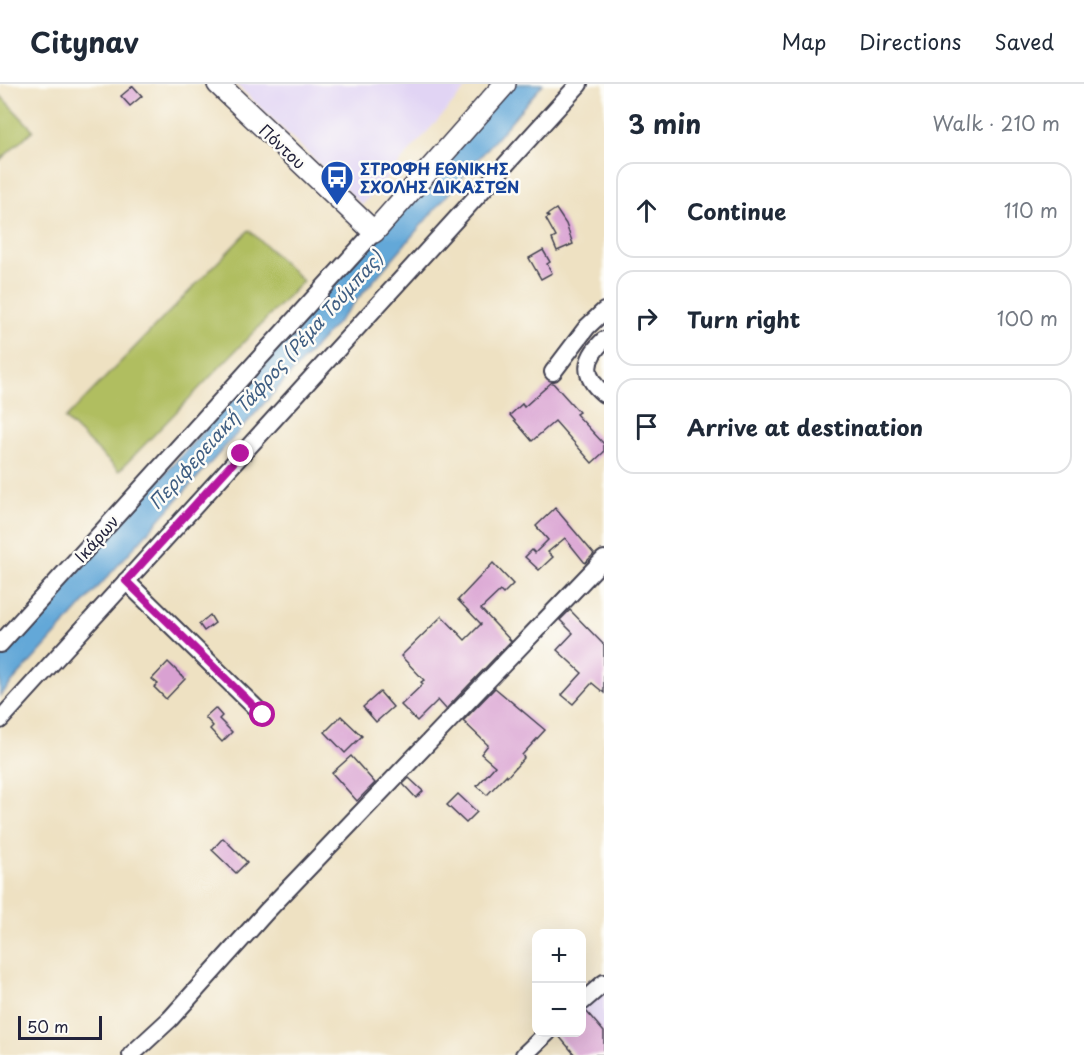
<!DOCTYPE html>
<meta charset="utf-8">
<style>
:root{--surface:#fff;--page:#f2f2f3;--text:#1f2937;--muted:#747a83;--line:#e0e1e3}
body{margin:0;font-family:"Playpen Sans",sans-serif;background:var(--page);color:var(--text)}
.controls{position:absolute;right:18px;bottom:18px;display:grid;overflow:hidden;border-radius:12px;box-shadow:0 6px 24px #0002}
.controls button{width:54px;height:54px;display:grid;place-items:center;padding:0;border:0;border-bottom:2px solid var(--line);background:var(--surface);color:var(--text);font:30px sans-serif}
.scale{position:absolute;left:18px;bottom:15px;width:84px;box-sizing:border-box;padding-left:6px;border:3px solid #22223b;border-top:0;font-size:16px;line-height:21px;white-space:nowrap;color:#22223b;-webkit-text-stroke:4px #fdfcf7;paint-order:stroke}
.stop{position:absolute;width:18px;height:18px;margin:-14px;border:4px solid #b5179e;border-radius:50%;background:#fff}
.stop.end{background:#b5179e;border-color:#fff;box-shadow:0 2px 6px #0008}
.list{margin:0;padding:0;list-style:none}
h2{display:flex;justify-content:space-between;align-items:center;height:78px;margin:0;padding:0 24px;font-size:26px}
h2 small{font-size:20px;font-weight:400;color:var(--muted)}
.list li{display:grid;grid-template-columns:39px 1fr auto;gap:18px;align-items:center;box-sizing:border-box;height:96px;margin:0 12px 12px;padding:0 12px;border:2px solid var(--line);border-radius:18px}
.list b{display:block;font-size:22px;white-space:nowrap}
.list em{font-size:20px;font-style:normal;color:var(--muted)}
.icon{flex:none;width:33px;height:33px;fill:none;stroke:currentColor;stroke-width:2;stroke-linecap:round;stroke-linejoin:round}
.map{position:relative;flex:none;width:604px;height:971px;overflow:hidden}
header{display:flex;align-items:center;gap:36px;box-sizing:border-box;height:84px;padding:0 30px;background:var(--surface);border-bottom:2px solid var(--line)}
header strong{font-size:28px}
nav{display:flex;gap:33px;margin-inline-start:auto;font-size:21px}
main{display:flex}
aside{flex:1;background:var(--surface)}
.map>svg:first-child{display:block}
.built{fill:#e1d4f4}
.green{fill:#b0be61;stroke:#69704e;stroke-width:1.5}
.water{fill:#63a8d8;stroke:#42658a;stroke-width:1.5}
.building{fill:#d9a1d2}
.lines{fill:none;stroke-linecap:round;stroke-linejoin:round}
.minor-casing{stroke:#413f4f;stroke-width:20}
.major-casing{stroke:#413f4f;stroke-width:24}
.minor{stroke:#fff;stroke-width:16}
.major{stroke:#fff;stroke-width:21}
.route{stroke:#b5179e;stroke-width:8}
.labels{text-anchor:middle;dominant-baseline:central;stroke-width:5;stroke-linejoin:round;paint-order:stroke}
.street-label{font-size:16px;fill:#22223b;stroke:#fdfcf7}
.transit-label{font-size:16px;font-weight:bold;fill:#164399;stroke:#fdfcf7;text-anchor:start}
.water-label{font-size:18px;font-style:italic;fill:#3f5e82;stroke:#fdfcf7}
</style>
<header>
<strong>Citynav</strong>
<nav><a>Map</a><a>Directions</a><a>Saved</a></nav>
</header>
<main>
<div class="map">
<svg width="604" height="971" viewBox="0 0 604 971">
<rect width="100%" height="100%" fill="#fdfcf7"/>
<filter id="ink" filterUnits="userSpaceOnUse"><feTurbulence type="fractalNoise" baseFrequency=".0167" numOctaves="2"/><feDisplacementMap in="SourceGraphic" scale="12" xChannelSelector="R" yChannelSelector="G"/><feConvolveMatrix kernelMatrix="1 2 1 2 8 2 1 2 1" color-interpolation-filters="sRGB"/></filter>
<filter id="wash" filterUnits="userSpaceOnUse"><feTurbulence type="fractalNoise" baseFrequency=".008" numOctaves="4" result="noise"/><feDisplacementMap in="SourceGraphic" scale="24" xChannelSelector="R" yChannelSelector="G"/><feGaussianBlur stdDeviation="1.35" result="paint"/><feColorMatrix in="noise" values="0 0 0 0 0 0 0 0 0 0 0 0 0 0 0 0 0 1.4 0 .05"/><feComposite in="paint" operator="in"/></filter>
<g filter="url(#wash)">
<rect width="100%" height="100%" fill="#eee1c2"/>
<g class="built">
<path d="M 236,0 L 470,0 L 362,121 Z"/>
<path d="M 604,892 L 604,971 L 574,971 L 554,949 L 582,948 L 582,911 Z"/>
</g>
<g class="green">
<path d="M 0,11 L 33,46 L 0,76 Z"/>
<path d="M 249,146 L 303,197 L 119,387 L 65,335 Z"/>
</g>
<path class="water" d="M 512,0 L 543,0 L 343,232 L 0,612 L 0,575 Z"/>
<g id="blocks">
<g class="building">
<path d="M 133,2 L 142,12 L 130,22 L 121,12 Z"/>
<path d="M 556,125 L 566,140 L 573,160 L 557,167 L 552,155 L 556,153 L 546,135 L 549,133 L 547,131 Z"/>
<path d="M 543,166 L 550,178 L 547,180 L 552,189 L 541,195 L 529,174 Z"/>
<path d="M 552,298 L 579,328 L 576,330 L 604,360 L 604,368 L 592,379 L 555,337 L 532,357 L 510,331 L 522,320 L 524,323 Z"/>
<path d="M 555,424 L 594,470 L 585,479 L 565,454 L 548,468 L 553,473 L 539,486 L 525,473 L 532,466 L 535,469 L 548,456 L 536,442 Z"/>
<path d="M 493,479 L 513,500 L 503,510 L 500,507 L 481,525 L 511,557 L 446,625 L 438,616 L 417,637 L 401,621 L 423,600 L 421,598 L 424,596 L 401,572 L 442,532 L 465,556 L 481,540 L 458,516 Z"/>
<path d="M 570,526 L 604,561 L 604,609 L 592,599 L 573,620 L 562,611 L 582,589 L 557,566 L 573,549 L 560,536 Z"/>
<path d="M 210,531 L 215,539 L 204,547 L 199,540 Z"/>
<path d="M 168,578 L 185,595 L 166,615 L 154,603 L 158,600 L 152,595 Z"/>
<path d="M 495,604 L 545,646 L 522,671 L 524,674 L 507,693 L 506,691 L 487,711 L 477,702 L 495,682 L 481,670 L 488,661 L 463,637 Z"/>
<path d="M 380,608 L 393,623 L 376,638 L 363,623 Z"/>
<path d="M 215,624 L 222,632 L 219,635 L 232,648 L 222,658 L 210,645 L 213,642 L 205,633 Z"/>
<path d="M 341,632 L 362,652 L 345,669 L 325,648 Z"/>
<path d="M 351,672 L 375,699 L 357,717 L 332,689 Z"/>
<path d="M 409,694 L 423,707 L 416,714 L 403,700 Z"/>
<path d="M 458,710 L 477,728 L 466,739 L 447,721 Z"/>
<path d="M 223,754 L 247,778 L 236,789 L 212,766 Z"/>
<path d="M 586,927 L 604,948 L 604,971 L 575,971 L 558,951 L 558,948 L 582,948 L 582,928 Z"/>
</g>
</g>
</g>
<g filter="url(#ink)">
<use href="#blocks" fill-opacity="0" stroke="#413f4f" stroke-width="1.5"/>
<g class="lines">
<defs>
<g id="minor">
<path d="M 604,256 C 584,275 582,292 604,310"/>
<path d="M 553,288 L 587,243 L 604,227"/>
<path d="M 126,497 L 263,631"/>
<path d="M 0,560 L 374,148"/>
<path d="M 0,636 L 579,0"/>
<path d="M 582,918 L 604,899"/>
<path d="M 131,971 L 170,935 L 266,828 L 604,475"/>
<path d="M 524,971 L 548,948"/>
</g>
<path id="major" d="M 218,0 L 374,148 L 505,0"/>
</defs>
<use href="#minor" class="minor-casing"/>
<use href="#major" class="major-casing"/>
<use href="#minor" class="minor"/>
<use href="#major" class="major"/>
</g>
</g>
<g class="lines" filter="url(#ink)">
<path class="route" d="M 241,370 L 126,497 L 263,631"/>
</g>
<defs>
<symbol id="bus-pin" viewBox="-11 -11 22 30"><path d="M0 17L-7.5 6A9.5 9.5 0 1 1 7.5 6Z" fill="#1a4fb4" stroke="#fdfcf7"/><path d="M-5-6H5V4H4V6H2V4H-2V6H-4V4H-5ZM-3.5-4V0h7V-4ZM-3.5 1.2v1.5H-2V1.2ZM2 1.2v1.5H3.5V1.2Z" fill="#fff"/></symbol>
</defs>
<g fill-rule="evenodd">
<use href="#bus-pin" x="318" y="74" width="38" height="52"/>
</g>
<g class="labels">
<g class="street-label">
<text transform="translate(283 62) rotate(43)">Πόντου</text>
<text transform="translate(96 454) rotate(-48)">Ικάρων</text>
</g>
<g class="transit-label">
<text x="360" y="84">ΣΤΡΟΦΗ ΕΘΝΙΚΗΣ<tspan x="360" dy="18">ΣΧΟΛΗΣ ΔΙΚΑΣΤΩΝ</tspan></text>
</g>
<g class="water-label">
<text transform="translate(265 296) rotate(-48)">Περιφερειακή Τάφρος (Ρέμα Τούμπας)</text>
</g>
</g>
</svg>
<div class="controls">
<button>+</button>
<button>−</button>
</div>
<div class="scale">50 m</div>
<div class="stop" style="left:263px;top:631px"></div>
<div class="stop end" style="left:241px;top:370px"></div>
</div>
<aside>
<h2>3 min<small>Walk · 210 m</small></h2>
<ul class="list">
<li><svg class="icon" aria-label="ahead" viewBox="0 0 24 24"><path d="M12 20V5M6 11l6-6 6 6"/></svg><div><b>Continue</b></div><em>110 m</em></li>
<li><svg class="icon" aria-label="right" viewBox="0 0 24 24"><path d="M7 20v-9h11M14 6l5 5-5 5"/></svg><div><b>Turn right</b></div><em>100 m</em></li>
<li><svg class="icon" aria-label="arrive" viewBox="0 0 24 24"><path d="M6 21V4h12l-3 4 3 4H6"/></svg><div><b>Arrive at destination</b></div></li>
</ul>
</aside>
</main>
